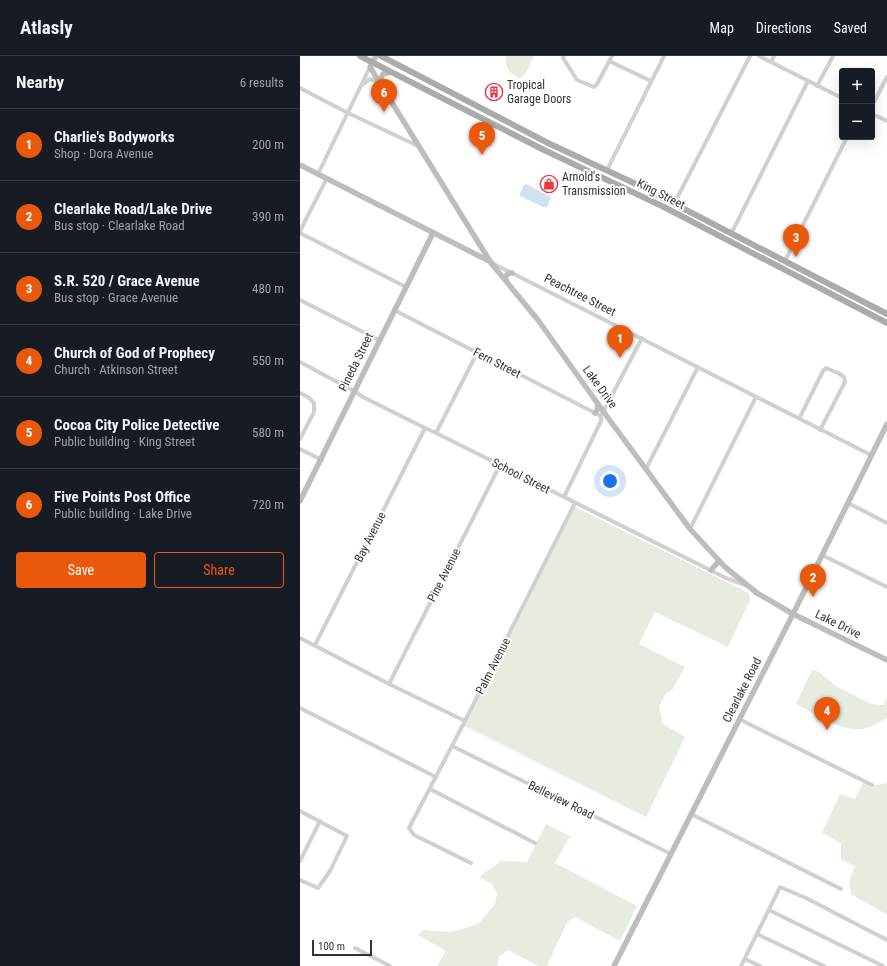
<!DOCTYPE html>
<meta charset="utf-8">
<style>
:root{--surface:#171b24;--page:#20242c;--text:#f1f3f6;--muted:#9ea1a6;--line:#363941;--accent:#ea580c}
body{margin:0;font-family:"Roboto Condensed",sans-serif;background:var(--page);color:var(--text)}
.controls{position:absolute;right:12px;top:12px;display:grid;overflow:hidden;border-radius:4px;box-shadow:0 4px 16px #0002}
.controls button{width:36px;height:36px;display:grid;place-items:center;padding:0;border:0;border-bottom:1px solid var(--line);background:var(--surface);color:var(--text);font:20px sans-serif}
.scale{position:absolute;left:12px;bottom:10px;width:60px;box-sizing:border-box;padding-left:4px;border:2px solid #333;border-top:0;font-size:11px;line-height:14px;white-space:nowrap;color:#333;-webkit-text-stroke:3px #fff;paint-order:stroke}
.you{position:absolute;left:310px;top:425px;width:14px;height:14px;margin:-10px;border:3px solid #fff;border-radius:50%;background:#1a73e8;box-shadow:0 0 0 6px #1a73e833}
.badge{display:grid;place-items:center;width:26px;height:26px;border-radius:50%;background:var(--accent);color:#fff;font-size:13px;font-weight:700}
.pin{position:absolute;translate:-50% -33px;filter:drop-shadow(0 1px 2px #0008)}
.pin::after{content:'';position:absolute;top:21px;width:14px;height:12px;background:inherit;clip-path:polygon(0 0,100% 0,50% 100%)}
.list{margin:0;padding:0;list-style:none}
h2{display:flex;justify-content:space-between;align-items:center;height:52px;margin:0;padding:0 16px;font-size:17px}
h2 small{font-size:13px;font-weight:400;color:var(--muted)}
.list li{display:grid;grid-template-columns:26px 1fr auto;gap:12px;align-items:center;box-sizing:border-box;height:72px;padding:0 16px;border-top:1px solid var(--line)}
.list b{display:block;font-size:15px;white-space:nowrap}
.list p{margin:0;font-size:13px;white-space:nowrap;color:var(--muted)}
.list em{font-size:13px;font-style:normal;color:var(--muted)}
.actions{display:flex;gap:8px;padding:12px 16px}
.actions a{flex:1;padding:9px 0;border:1px solid var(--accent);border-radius:4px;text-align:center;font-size:14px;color:var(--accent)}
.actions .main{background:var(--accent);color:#fff}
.map{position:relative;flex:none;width:587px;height:910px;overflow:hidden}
header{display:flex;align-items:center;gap:24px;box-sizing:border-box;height:56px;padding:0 20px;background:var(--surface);border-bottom:1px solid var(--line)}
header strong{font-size:19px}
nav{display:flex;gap:22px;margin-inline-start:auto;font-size:14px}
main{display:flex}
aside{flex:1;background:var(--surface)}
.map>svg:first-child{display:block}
.green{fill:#e6ecdf}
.water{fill:#cfe2ee}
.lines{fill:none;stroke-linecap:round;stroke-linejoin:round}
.street{stroke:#d0d0d0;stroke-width:4}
.secondary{stroke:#bdbdbd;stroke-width:5.5}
.primary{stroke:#ababab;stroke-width:6}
.labels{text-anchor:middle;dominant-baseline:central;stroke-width:4;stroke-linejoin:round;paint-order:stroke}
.poi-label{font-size:12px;fill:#333;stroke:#fff;text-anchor:start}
.street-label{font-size:12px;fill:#333;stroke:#fff}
</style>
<header>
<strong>Atlasly</strong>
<nav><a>Map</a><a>Directions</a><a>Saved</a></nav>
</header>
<main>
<aside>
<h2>Nearby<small>6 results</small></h2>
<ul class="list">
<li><span class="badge">1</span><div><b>Charlie's Bodyworks</b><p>Shop · Dora Avenue</p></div><em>200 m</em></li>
<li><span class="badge">2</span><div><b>Clearlake Road/Lake Drive</b><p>Bus stop · Clearlake Road</p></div><em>390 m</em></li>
<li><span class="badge">3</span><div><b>S.R. 520 / Grace Avenue</b><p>Bus stop · Grace Avenue</p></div><em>480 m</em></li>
<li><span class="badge">4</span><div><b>Church of God of Prophecy</b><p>Church · Atkinson Street</p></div><em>550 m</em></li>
<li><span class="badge">5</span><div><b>Cocoa City Police Detective</b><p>Public building · King Street</p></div><em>580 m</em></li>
<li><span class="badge">6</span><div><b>Five Points Post Office</b><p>Public building · Lake Drive</p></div><em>720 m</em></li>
</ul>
<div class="actions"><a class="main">Save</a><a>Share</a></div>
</aside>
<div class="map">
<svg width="587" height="910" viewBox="0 0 587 910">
<rect width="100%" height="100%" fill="#fff"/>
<g class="green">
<path d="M 206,0 L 234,0 L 227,15 L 220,23 C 209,17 205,13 206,0 Z"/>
<path d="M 275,451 L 449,537 L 450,544 L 428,591 L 355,556 L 339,588 L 385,611 L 372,634 L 365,639 L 359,650 L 363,668 L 385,681 L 346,761 L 165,670 Z"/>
<path d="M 512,614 L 519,616 L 536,630 L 571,648 L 584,649 L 587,641 L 587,662 C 579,666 570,672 562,673 C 541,676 514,657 496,648 Z"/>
<path d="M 563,727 L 573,732 L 573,730 L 587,727 L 587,859 L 551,838 L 549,825 L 555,810 L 541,804 L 541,787 L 522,777 L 540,738 L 555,743 Z"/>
<path d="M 246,768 L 270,780 L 255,807 L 337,850 L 320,885 L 275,861 L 267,866 L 247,910 L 238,910 L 208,894 L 199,901 L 197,910 L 137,910 L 146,895 L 118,879 L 124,874 L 149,876 L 163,873 L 179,867 L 195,848 L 197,838 L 192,828 L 179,821 L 201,805 L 227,806 Z"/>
</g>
<path class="water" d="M 226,128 L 249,140 L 251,142 L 247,151 L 243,151 L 220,140 L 220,137 L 224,129 Z"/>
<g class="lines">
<g class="street">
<path d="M 263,0 L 263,2 L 277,24 L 294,31 L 297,28 L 312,0"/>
<path d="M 459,0 L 542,42"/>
<path d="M 309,5 L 351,25"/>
<path d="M 471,6 L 474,0"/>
<path d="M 61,30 L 70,23 L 79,26"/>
<path d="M 517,30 L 533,0"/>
<path d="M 0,32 L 48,57 L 118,90"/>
<path d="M 572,50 L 587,21"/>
<path d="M 572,58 L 587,65"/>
<path d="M 307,114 L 364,0"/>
<path d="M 18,118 L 70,11"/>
<path d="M 374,148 L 450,0"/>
<path d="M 0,175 L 27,122"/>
<path d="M 0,177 L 106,231"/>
<path d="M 431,178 L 508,25"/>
<path d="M 485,205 L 547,81"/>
<path d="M 192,207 L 571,399"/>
<path d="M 0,244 L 79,284"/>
<path d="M 94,254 L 301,360"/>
<path d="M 0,306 L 54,335 L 63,341 L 125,372 L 136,377 L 426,522 L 445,529"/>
<path d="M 0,337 L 8,341 L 14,347 L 14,356 L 0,383"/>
<path d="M 499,363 L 523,315 L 526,312 L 538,317 L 544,321 L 545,326 L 520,374"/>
<path d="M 136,377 L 177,297"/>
<path d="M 0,393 L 22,404"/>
<path d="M 346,413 L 398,311"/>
<path d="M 264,441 L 301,365 L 301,360 L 342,282"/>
<path d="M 548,447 L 587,467"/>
<path d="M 390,473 L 456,341"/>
<path d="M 522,499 L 587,531"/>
<path d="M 0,582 L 89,628 L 165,665"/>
<path d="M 15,589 L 125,372"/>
<path d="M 89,628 L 200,409"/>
<path d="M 0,652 L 136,721"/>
<path d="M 439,663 L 572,729"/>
<path d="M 152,690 L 371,798"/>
<path d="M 130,733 L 235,787"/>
<path d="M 0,755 L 47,780 L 30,815 L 18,832 L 0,824"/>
<path d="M 391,758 L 541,833"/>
<path d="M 0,805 L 20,765"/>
<path d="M 171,807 L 114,779 L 109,772 L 165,665 L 275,447"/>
<path d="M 469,854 L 583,910"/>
<path d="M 457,878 L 524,910"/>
<path d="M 55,892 L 90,910"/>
<path d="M 445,903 L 460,910"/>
<path d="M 441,910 L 480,831 L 506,842 L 587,884"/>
</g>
<g class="secondary">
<path d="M 76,0 L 70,11 L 191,207 L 238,264 L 303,355 L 390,473 L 425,511 L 457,537 L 493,558 L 587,604"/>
<path d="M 79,26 L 83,18 L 91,16"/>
<path d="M 0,109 L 191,206"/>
<path d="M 206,224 L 205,221 L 209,217 L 212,217"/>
<path d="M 295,357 L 297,354 L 298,348"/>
<path d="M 0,445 L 133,177"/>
<path d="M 411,514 L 419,505"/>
<path d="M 314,910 L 493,558 L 587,368"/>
</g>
<g class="primary">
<path d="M 60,0 L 244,94 L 364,151 L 587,267"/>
<path d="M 81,0 L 248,87 L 338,129 L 587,258"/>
</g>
</g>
<defs>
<symbol id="building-ring" viewBox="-11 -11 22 22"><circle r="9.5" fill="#fff" stroke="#e63946" stroke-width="1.5"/><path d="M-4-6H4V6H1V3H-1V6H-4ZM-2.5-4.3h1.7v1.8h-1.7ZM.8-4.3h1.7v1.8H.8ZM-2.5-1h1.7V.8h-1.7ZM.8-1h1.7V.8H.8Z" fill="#e63946"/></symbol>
<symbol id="shop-ring" viewBox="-11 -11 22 22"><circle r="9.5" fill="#fff" stroke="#e63946" stroke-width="1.5"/><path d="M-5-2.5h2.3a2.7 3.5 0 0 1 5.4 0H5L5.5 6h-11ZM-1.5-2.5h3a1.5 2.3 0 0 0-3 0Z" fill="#e63946"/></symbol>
</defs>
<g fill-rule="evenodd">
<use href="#building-ring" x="184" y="26" width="20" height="20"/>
<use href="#shop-ring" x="239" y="118" width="20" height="20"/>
</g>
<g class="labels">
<g class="poi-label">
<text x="207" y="29">Tropical<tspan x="207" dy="14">Garage Doors</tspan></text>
<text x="262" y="121">Arnold's<tspan x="262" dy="14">Transmission</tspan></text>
</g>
<g class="street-label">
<text transform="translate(361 138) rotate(27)">King Street</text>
<text transform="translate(280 239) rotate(27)">Peachtree Street</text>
<text transform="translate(56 306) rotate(-64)">Pineda Street</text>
<text transform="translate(197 307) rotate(27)">Fern Street</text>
<text transform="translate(300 331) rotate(54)">Lake Drive</text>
<text transform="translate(221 420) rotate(27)">School Street</text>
<text transform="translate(70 481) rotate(-63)">Bay Avenue</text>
<text transform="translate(144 519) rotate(-63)">Pine Avenue</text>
<text transform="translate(538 568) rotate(26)">Lake Drive</text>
<text transform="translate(193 610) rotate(-63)">Palm Avenue</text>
<text transform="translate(442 634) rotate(-63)">Clearlake Road</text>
<text transform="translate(261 744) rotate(26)">Belleview Road</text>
</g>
</g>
</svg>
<div class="controls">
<button>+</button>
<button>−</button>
</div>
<div class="scale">100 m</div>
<div class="you"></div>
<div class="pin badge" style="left:320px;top:302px">1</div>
<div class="pin badge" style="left:513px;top:541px">2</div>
<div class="pin badge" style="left:496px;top:201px">3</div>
<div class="pin badge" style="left:527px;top:674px">4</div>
<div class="pin badge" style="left:182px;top:99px">5</div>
<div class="pin badge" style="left:84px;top:56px">6</div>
</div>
</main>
